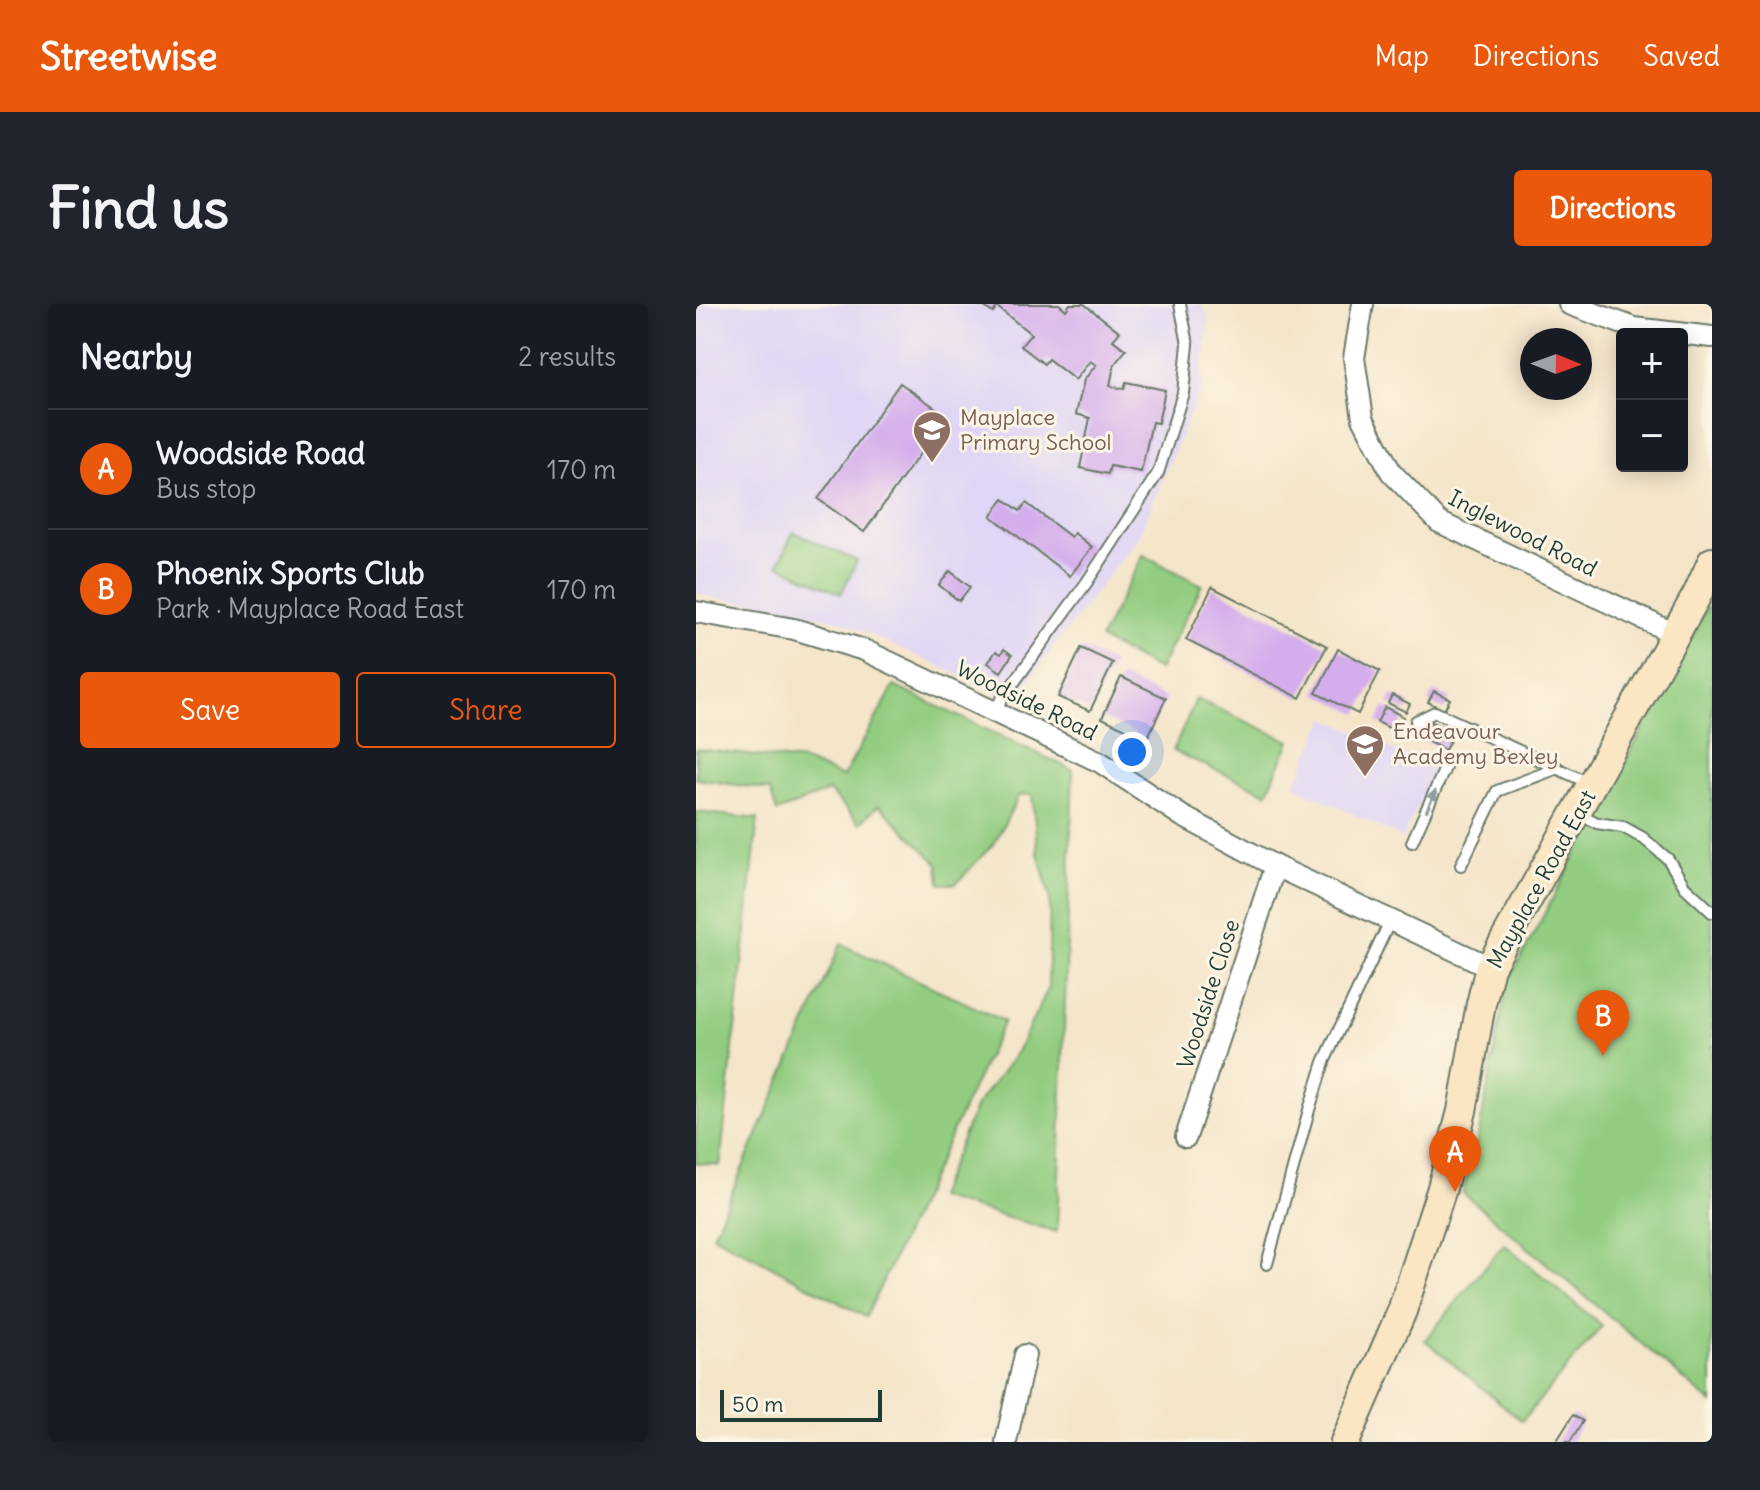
<!DOCTYPE html>
<meta charset="utf-8">
<style>
:root{--surface:#171b24;--page:#20242c;--text:#f1f3f6;--muted:#9ea1a6;--line:#363941;--accent:#ea580c}
body{margin:0;font-family:Delius,sans-serif;background:var(--page);color:var(--text)}
.controls{position:absolute;right:24px;top:24px;display:grid;overflow:hidden;border-radius:8px;box-shadow:0 4px 20px #0003}
.controls button{width:72px;height:72px;display:grid;place-items:center;padding:0;border:0;border-bottom:2px solid var(--line);background:var(--surface);color:var(--text);font:40px sans-serif}
.compass{position:absolute;left:824px;top:24px;width:72px;height:72px;border-radius:50%;background:var(--surface);box-shadow:0 4px 20px #0003;rotate:91deg}
.scale{position:absolute;left:24px;bottom:20px;width:162px;box-sizing:border-box;padding-left:8px;border:4px solid #1f3d34;border-top:0;font-size:22px;line-height:28px;white-space:nowrap;color:#1f3d34;-webkit-text-stroke:6px #fcf5e5;paint-order:stroke}
.you{position:absolute;left:436px;top:448px;width:28px;height:28px;margin:-20px;border:6px solid #fff;border-radius:50%;background:#1a73e8;box-shadow:0 0 0 12px #1a73e833}
.badge{display:grid;place-items:center;width:52px;height:52px;border-radius:50%;background:var(--accent);color:#fff;font-size:26px;font-weight:700}
.pin{position:absolute;translate:-50% -66px;filter:drop-shadow(0 2px 4px #0008)}
.pin::after{content:'';position:absolute;top:42px;width:28px;height:24px;background:inherit;clip-path:polygon(0 0,100% 0,50% 100%)}
.list{margin:0;padding:0;list-style:none}
h2{display:flex;justify-content:space-between;align-items:center;height:104px;margin:0;padding:0 32px;font-size:34px}
h2 small{font-size:26px;font-weight:400;color:var(--muted)}
.list li{display:grid;grid-template-columns:52px 1fr auto;gap:24px;align-items:center;box-sizing:border-box;height:120px;padding:0 32px;border-top:2px solid var(--line)}
.list b{display:block;font-size:30px;white-space:nowrap}
.list p{margin:0;font-size:26px;white-space:nowrap;color:var(--muted)}
.list em{font-size:26px;font-style:normal;color:var(--muted)}
.actions{display:flex;gap:16px;padding:24px 32px}
.actions a{flex:1;padding:18px 0;border:2px solid var(--accent);border-radius:8px;text-align:center;font-size:28px;color:var(--accent)}
.actions .main{background:var(--accent);color:#fff}
.map{position:relative;flex:none;width:1016px;height:1138px;overflow:hidden;border-radius:8px}
header{display:flex;align-items:center;gap:48px;box-sizing:border-box;height:112px;padding:0 40px;background:var(--accent);color:#fff}
header strong{font-size:38px}
nav{display:flex;gap:44px;margin-inline-start:auto;font-size:28px}
.intro{display:flex;align-items:center;justify-content:space-between;box-sizing:border-box;height:192px;padding:0 48px}
h1{margin:0;font-size:56px}
.button{padding:20px 36px;border-radius:8px;background:var(--accent);color:#fff;font-size:28px;font-weight:700}
main{display:flex;gap:48px;padding:0 48px}
aside{flex:1;background:var(--surface);border-radius:8px;box-shadow:0 4px 20px #0003}
.map>svg:first-child{display:block}
.built{fill:#dfd5f5}
.green{fill:#91cc80;stroke:#58845a;stroke-width:2}
.building{fill:#d4aeec}
.lines{fill:none;stroke-linecap:round;stroke-linejoin:round}
.lane-casing{stroke:#6a7868;stroke-width:14}
.street-casing{stroke:#6a7868;stroke-width:24}
.secondary-casing{stroke:#6a7868;stroke-width:32}
.lane{stroke:#fff;stroke-width:10}
.street{stroke:#fff;stroke-width:20}
.secondary{stroke:#fbe6c4;stroke-width:28}
.oneway{fill:#8f9e9a}
.labels{text-anchor:middle;dominant-baseline:central;stroke-width:6;stroke-linejoin:round;paint-order:stroke}
.education-label{font-size:22px;fill:#785e54;stroke:#fcf5e5;text-anchor:start}
.street-label{font-size:22px;fill:#1f3d34;stroke:#fcf5e5}
</style>
<header>
<strong>Streetwise</strong>
<nav><a>Map</a><a>Directions</a><a>Saved</a></nav>
</header>
<div class="intro"><h1>Find us</h1><a class="button">Directions</a></div>
<main>
<aside>
<h2>Nearby<small>2 results</small></h2>
<ul class="list">
<li><span class="badge">A</span><div><b>Woodside Road</b><p>Bus stop</p></div><em>170 m</em></li>
<li><span class="badge">B</span><div><b>Phoenix Sports Club</b><p>Park · Mayplace Road East</p></div><em>170 m</em></li>
</ul>
<div class="actions"><a class="main">Save</a><a>Share</a></div>
</aside>
<div class="map">
<svg width="1016" height="1138" viewBox="0 0 1016 1138">
<rect width="100%" height="100%" fill="#fcf5e5"/>
<filter id="ink" filterUnits="userSpaceOnUse"><feTurbulence type="fractalNoise" baseFrequency=".0125" numOctaves="2"/><feDisplacementMap in="SourceGraphic" scale="16" xChannelSelector="R" yChannelSelector="G"/><feConvolveMatrix kernelMatrix="1 2 1 2 8 2 1 2 1" color-interpolation-filters="sRGB"/></filter>
<filter id="wash" filterUnits="userSpaceOnUse"><feTurbulence type="fractalNoise" baseFrequency=".006" numOctaves="4" result="noise"/><feDisplacementMap in="SourceGraphic" scale="32" xChannelSelector="R" yChannelSelector="G"/><feGaussianBlur stdDeviation="1.8" result="paint"/><feColorMatrix in="noise" values="0 0 0 0 0 0 0 0 0 0 0 0 0 0 0 0 0 1.4 0 .05"/><feComposite in="paint" operator="in"/></filter>
<g filter="url(#wash)">
<rect width="100%" height="100%" fill="#f4e5c9"/>
<g class="built">
<path d="M 0,0 L 505,0 L 513,13 L 504,87 L 442,233 L 317,396 L 142,316 L 0,290 Z"/>
<path d="M 630,414 L 739,466 L 707,534 L 598,482 Z"/>
</g>
<g class="green">
<path d="M 97,228 L 161,257 L 145,290 L 82,261 Z"/>
<path d="M 447,251 L 506,281 L 463,366 L 404,335 Z"/>
<path d="M 1016,295 L 1016,1099 L 767,889 L 784,824 L 811,680 Z"/>
<path d="M 198,382 L 377,466 L 361,928 L 241,893 L 280,802 L 321,748 L 352,685 L 354,594 L 342,549 L 336,491 L 323,491 L 299,538 L 260,580 L 244,580 L 242,560 L 183,501 L 164,519 L 133,487 L 81,508 L 74,486 L 0,475 L 0,445 L 108,457 L 147,473 Z"/>
<path d="M 500,395 L 594,437 L 571,489 L 477,447 Z"/>
<path d="M 0,508 L 62,515 L 24,862 L 0,859 Z"/>
<path d="M 145,640 L 308,717 L 170,1013 L 17,931 Z"/>
<path d="M 808,940 L 906,1022 L 826,1117 L 729,1036 Z"/>
</g>
<g id="blocks">
<g class="building">
<path d="M 284,0 L 363,0 L 370,6 L 374,0 L 388,0 L 424,28 L 417,36 L 430,46 L 418,61 L 414,82 L 428,85 L 430,78 L 469,86 L 462,119 L 456,118 L 445,168 L 414,162 L 412,170 L 384,164 L 394,114 L 380,110 L 388,76 L 400,61 L 394,57 L 379,76 L 352,55 L 348,60 L 325,42 L 335,30 L 301,3 L 297,9 Z"/>
<path d="M 204,79 L 251,112 L 168,228 L 122,195 Z"/>
<path d="M 308,195 L 324,207 L 330,199 L 375,233 L 378,229 L 396,243 L 374,272 L 295,212 Z"/>
<path d="M 254,267 L 274,283 L 263,297 L 243,281 Z"/>
<path d="M 516,283 L 631,342 L 604,394 L 490,336 Z"/>
<path d="M 385,344 L 417,359 L 394,407 L 362,393 Z"/>
<path d="M 308,345 L 316,351 L 305,368 L 292,359 L 300,347 L 305,350 Z"/>
<path d="M 642,345 L 684,367 L 662,410 L 620,389 Z"/>
<path d="M 425,373 L 470,394 L 451,435 L 406,414 Z"/>
<path d="M 738,387 L 754,395 L 748,406 L 732,398 Z"/>
<path d="M 696,391 L 714,400 L 710,408 L 692,399 Z"/>
<path d="M 689,403 L 708,413 L 701,428 L 681,418 Z"/>
<path d="M 735,418 L 758,429 L 749,446 L 726,435 Z"/>
<path d="M 877,1111 L 887,1117 L 874,1138 L 860,1138 Z"/>
</g>
</g>
</g>
<g filter="url(#ink)">
<use href="#blocks" fill-opacity="0" stroke="#6a7868" stroke-width="2"/>
<g class="lines">
<defs>
<g id="lane">
<path d="M 298,406 L 391,278 L 462,169 L 487,89 L 492,40 L 484,0"/>
<path d="M 720,417 L 739,408 L 895,480"/>
<path d="M 883,510 L 901,519 L 927,523 L 947,534 L 972,555 L 989,583 L 1016,608"/>
<path d="M 716,538 L 753,455"/>
<path d="M 765,561 L 801,487 L 862,464"/>
<path d="M 571,960 L 613,806 L 628,758 L 694,617"/>
</g>
<g id="street">
<path d="M 667,0 L 658,54 L 667,114 L 695,168 L 743,218 L 979,330"/>
<path d="M 873,0 L 938,24 L 1016,33"/>
<path d="M 0,308 L 98,325 L 168,346 L 404,458 L 486,512 L 579,562 L 794,663"/>
<path d="M 490,833 L 579,562"/>
<path d="M 310,1138 L 329,1051"/>
</g>
<path id="secondary" d="M 649,1138 L 706,1007 L 746,884 L 766,807 L 785,700 L 794,663 L 1001,291 L 1016,258"/>
</defs>
<use href="#lane" class="lane-casing"/>
<use href="#street" class="street-casing"/>
<use href="#secondary" class="secondary-casing"/>
<use href="#lane" class="lane"/>
<use href="#street" class="street"/>
<use href="#secondary" class="secondary"/>
</g>
<defs><path id="oneway-solid" d="M-6-.8H1V-3.2L6.5 0L1 3.2V.8H-6Z" transform="scale(2)"/></defs>
<use class="oneway" href="#oneway-solid" transform="translate(735 497) rotate(-66)"/>
</g>
<defs>
<symbol id="school-pin" viewBox="-11 -11 22 30"><path d="M0 17L-7.5 6A9.5 9.5 0 1 1 7.5 6Z" fill="#8d6e63" stroke="#fcf5e5"/><path d="M0-5L7-2L0 1L-7-2ZM-4 1L0 2.5L4 1V4Q0 6-4 4Z" fill="#fff"/></symbol>
</defs>
<g fill-rule="evenodd">
<use href="#school-pin" x="214" y="104" width="44" height="60"/>
<use href="#school-pin" x="647" y="418" width="44" height="60"/>
</g>
<g class="labels">
<g class="education-label">
<text x="264" y="113">Mayplace<tspan x="264" dy="25">Primary School</tspan></text>
<text x="697" y="427">Endeavour<tspan x="697" dy="25">Academy Bexley</tspan></text>
</g>
<g class="street-label">
<text transform="translate(827 229) rotate(27)">Inglewood Road</text>
<text transform="translate(331 396) rotate(26)">Woodside Road</text>
<text transform="translate(845 575) rotate(-61)">Mayplace Road East</text>
<text transform="translate(512 690) rotate(-72)">Woodside Close</text>
</g>
</g>
</svg>
<div class="controls">
<button>+</button>
<button>−</button>
</div>
<svg class="compass" viewBox="-18 -18 36 36"><path d="M0-13l5 13h-10z" fill="#e53935"/><path d="M0 13l5-13h-10z" fill="#9ea1a6"/></svg>
<div class="scale">50 m</div>
<div class="you"></div>
<div class="pin badge" style="left:759px;top:888px">A</div>
<div class="pin badge" style="left:907px;top:752px">B</div>
</div>
</main>
